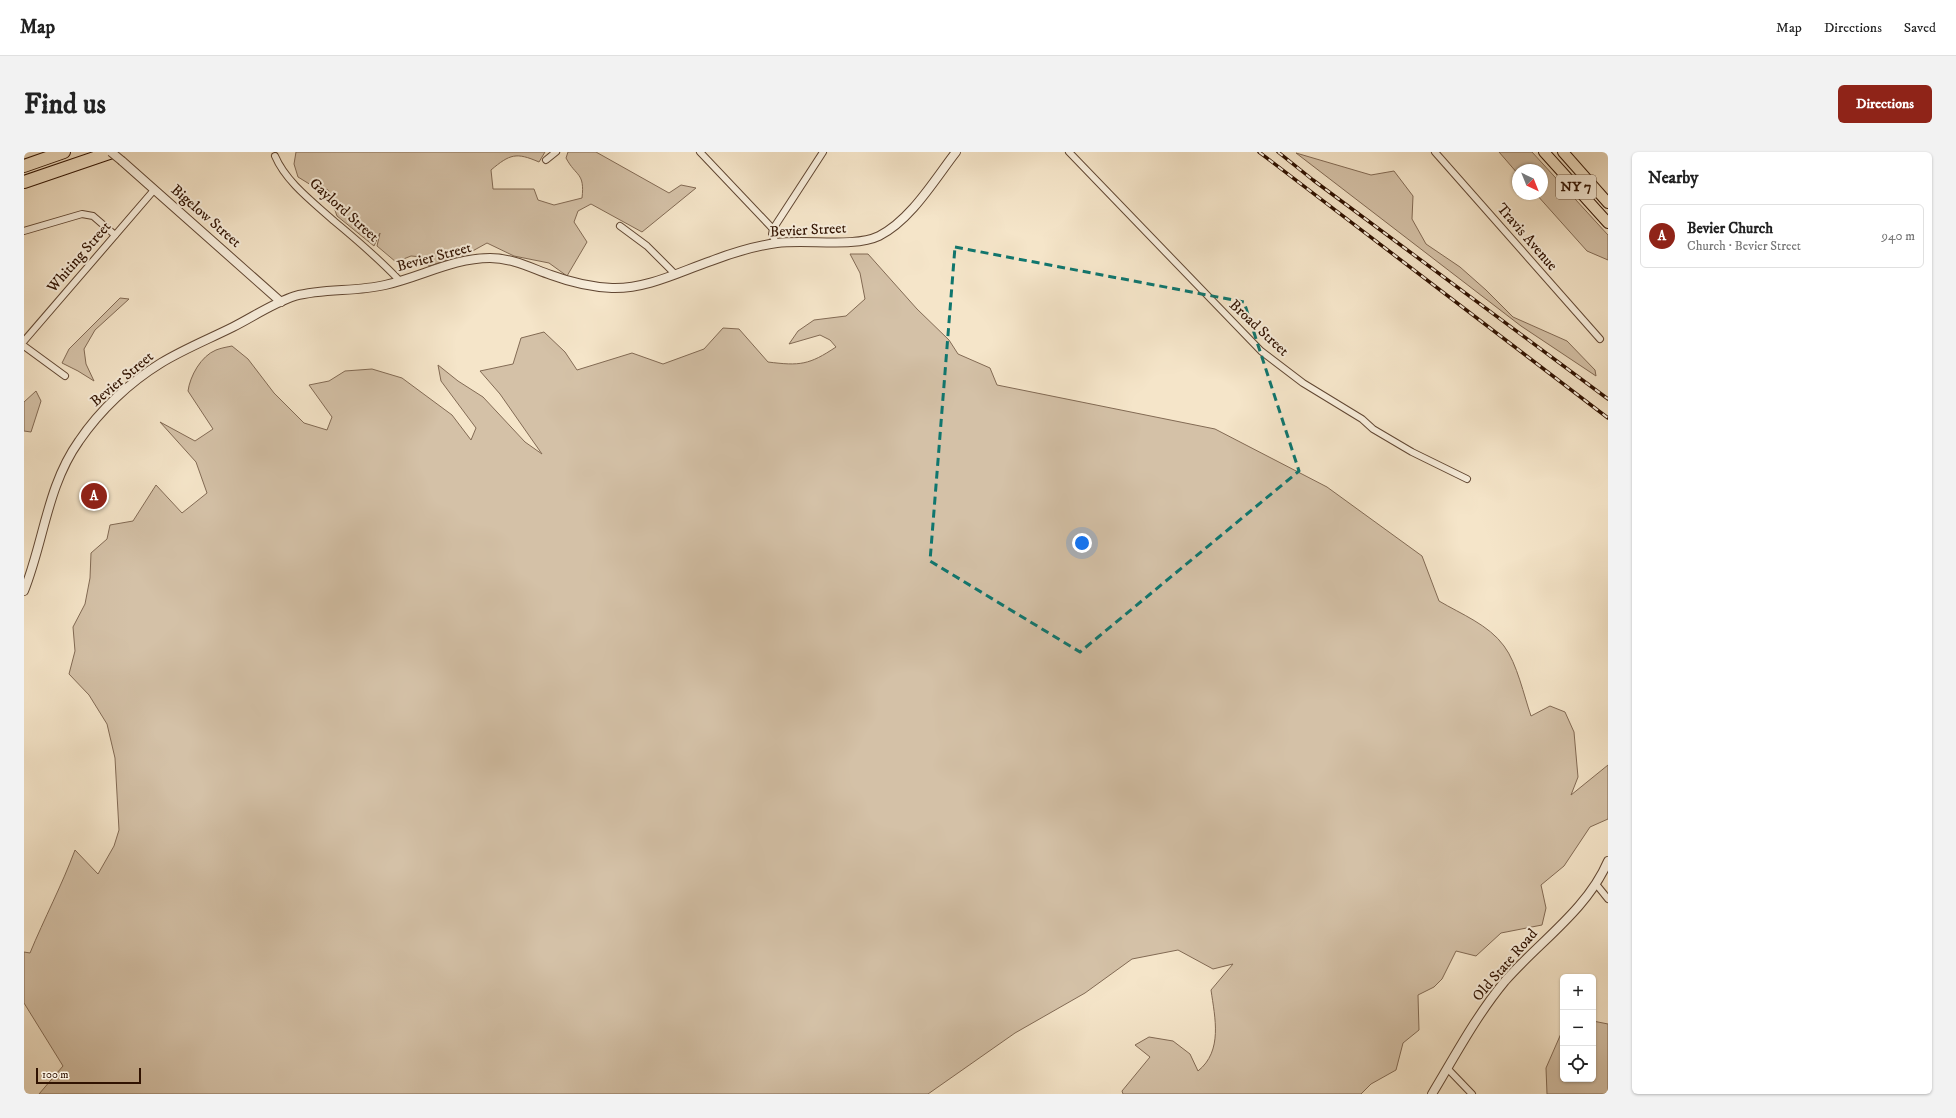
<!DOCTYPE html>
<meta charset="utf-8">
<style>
:root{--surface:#fff;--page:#f2f2f2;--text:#222;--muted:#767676;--line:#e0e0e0;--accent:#8f2418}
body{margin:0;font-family:"IM FELL DW Pica",serif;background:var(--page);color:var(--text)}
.controls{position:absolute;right:12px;bottom:12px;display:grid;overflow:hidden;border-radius:6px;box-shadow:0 1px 3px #0004}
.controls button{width:36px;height:36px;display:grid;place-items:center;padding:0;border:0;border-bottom:1px solid var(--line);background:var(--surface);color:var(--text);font:20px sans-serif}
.compass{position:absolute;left:1488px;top:12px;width:36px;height:36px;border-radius:50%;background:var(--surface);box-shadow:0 1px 3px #0004;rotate:137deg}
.scale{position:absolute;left:12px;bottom:10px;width:105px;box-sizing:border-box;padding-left:4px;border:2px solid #301201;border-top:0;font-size:11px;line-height:14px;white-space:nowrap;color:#301201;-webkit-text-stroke:3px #f8eedc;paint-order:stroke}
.you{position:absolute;left:1058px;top:391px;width:14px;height:14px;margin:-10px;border:3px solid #fff;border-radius:50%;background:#1a73e8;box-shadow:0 0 0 6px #1a73e833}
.badge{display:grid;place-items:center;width:26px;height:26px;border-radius:50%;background:var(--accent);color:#fff;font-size:13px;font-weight:700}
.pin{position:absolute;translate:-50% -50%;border:2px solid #fff;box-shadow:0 1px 4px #0006}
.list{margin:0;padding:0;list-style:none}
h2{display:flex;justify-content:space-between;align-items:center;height:52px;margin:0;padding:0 16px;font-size:17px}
h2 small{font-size:13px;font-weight:400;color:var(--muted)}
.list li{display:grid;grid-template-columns:26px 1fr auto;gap:12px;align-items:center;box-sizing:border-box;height:64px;margin:0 8px 8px;padding:0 8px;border:1px solid var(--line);border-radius:6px}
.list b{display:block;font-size:15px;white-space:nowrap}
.list p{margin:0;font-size:13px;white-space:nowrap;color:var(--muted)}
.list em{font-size:13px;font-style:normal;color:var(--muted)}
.icon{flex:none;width:22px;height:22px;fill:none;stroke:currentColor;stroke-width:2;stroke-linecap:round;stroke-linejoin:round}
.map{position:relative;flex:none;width:1584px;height:942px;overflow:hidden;border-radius:6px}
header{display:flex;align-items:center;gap:24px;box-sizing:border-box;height:56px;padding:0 20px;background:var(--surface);border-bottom:1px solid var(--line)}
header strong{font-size:19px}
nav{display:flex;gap:22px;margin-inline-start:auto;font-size:14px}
.intro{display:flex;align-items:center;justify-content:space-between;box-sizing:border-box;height:96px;padding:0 24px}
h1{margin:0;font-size:28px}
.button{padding:10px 18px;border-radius:6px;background:var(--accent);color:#fff;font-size:14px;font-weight:700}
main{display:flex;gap:24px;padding:0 24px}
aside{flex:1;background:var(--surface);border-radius:6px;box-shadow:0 1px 3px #0004}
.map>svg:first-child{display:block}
.green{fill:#d4c1a7;stroke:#826a54}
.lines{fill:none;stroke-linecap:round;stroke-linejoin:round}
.minor-casing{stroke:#614733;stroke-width:8}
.tertiary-casing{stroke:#614733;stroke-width:10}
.primary-casing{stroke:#301201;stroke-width:12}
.motorway-casing{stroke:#301201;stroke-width:14}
.minor{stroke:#f8eedc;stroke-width:6}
.tertiary{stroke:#f8eedc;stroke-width:8}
.primary{stroke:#f5e5c9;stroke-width:10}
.motorway{stroke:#f5e5c9;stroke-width:12}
.rail-casing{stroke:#301201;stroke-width:3.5}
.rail{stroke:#f8eedc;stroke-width:2;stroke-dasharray:6;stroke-linecap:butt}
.tertiary-bridge-casing{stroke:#614733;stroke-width:10;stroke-linecap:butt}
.tertiary-bridge{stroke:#f8eedc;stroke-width:8}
.marked{fill:none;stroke:#0f766e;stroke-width:3;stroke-dasharray:8 5;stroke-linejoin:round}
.labels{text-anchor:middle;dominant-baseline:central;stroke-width:4;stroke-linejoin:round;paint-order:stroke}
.shield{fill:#f8eedc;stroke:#6c5443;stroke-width:1}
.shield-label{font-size:14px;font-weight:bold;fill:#301201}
.street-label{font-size:15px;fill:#301201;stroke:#f8eedc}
</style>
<header>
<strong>Map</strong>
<nav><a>Map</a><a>Directions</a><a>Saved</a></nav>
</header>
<div class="intro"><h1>Find us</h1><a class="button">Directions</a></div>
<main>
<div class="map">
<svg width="1584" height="942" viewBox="0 0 1584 942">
<rect width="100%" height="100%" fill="#f5e5c9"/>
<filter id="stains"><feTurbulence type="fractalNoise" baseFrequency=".005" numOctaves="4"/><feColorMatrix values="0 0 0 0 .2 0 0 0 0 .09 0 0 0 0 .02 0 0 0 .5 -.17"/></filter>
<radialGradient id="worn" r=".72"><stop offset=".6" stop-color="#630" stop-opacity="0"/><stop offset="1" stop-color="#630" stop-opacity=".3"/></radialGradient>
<g class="green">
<path d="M 272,0 L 521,0 L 515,10 C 492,0 486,2 467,18 L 469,37 L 510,37 L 514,48 L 530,53 L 558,46 C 561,20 552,25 542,6 L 544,0 L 572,0 L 645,41 L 657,33 L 672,36 L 618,80 L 567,52 L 554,59 L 550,70 L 563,90 L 543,124 L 525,111 L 490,104 L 463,91 L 445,101 L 405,114 L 399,105 L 387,104 L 372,110 L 353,94 L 356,81 L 350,94 L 313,64 L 304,38 L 287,33 L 274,25 L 270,12 Z"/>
<path d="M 1475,0 L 1508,0 L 1584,83 L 1584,108 L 1563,99 L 1512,42 L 1518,42 L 1518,18 L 1494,18 L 1494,22 Z"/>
<path d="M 1272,1 L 1347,23 L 1370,19 L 1389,44 L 1388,67 L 1402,92 L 1436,115 L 1462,138 L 1489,165 L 1543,189 L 1571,218 L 1572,224 L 1497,174 Z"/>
<path d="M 826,102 L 844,102 L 893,157 L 925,188 L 934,202 L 966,216 L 973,233 L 1191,277 L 1303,335 L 1398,404 L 1415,449 C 1437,462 1465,473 1480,494 C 1493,511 1500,544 1507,564 L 1526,554 L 1541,560 L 1550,580 L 1554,625 L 1547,643 L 1584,613 L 1584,667 L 1566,675 L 1540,714 L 1517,733 L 1522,756 L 1518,773 L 1477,781 L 1452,804 L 1432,799 L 1418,827 L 1410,835 L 1394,843 L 1395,878 L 1379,891 L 1372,918 L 1347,932 L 1337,942 L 1099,942 L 1098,939 L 1126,905 L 1111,893 L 1125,885 L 1149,889 L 1166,902 L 1174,919 C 1199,899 1191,866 1187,838 L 1209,812 L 1189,817 L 1154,798 L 1108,807 L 1061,841 L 991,881 L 904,942 L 15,942 L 39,914 L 0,851 L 0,800 L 6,801 C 20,767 38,733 51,698 L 74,722 L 90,694 L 95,678 L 91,606 L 83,572 L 65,543 L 45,522 L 51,499 L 49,475 L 61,452 L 66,426 L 67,401 L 83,387 L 86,373 L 109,369 L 132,333 L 158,361 L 183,341 L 172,310 L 136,270 L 171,289 L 189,277 L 164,239 C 166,224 177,204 192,198 C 197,196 203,195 208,194 L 224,207 L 250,241 L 280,271 L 303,278 L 308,265 L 285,233 L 305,229 L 321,219 L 348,217 L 378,226 L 428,263 L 447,288 L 452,276 L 417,229 L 414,213 L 434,229 L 459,245 L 501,290 L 518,302 L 476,242 L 456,219 L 489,212 L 497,186 L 520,180 L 541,200 L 553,218 L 608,201 L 639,212 L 680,197 L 699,176 L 715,177 L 744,210 C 776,214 785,213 812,195 L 806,188 L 796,183 L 765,192 L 774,179 L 790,168 L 822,164 L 841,147 L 836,121 Z"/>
<path d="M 96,146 L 105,147 L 71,178 L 60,197 L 62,212 L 70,229 L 54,219 L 38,211 L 45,197 Z"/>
<path d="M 12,239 L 17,249 L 7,280 L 0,279 L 0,250 Z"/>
<path d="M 1569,869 L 1584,872 L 1584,942 L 1523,942 L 1522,916 L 1539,877 L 1539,927 L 1569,927 Z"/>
</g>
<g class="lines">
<defs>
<g id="minor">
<path d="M 676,0 L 749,77"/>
<path d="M 1045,0 L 1237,199 L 1279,231 L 1338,267 L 1349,277 L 1388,300 L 1443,327"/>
<path d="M 1411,0 L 1576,187"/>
<path d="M 251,4 C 262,30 289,50 310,69 C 333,88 355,107 376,129"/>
<path d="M 522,8 L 532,0"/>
<path d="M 596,74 L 623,94 L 651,122"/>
<path d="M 0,79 L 58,62 L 69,64 L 91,83"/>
<path d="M 752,91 L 748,82 L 749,77 L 799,0"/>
<path d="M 0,189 L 130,38"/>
<path d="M 0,194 L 41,224"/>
<path d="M 1572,732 L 1584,747"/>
<path d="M 1423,916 L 1448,942"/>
</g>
<g id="tertiary">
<path d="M 98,9 L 257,150"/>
<path d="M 0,439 C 20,389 23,334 55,289 C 76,258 106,230 137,211 C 160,197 185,187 209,175 C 229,165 249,151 271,144 C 300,136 332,140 361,133 C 397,125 429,106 466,106 C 488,106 507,116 527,123 C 546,130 568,135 588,136 C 623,137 655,120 687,109 C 708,101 731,94 753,91 C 783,87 830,96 855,84 C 887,68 911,27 932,0"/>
<path d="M 1408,942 C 1431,904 1452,864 1481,829 C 1515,790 1563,758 1584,709"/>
</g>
<g id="primary">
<path d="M 1520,0 L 1584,71"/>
<path d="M 1539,0 L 1584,51"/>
</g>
<g id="motorway">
<path d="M 0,14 L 40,0"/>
<path d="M 0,30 L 88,0"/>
</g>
</defs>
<use href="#minor" class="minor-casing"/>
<use href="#tertiary" class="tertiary-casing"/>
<use href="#primary" class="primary-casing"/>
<use href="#motorway" class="motorway-casing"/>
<use href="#minor" class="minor"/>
<use href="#tertiary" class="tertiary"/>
<use href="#primary" class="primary"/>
<use href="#motorway" class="motorway"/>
<defs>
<g id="rail">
<path d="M 1235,0 L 1584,266"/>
<path d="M 1254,0 L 1289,28 L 1584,247"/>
</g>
</defs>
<use href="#rail" class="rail-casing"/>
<use href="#rail" class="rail"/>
<defs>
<path id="tertiary-bridge" d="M 87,0 L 98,9"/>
</defs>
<use href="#tertiary-bridge" class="tertiary-bridge-casing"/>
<use href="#tertiary-bridge" class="tertiary-bridge"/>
</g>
<path class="marked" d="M 931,95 L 1220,150 L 1275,319 L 1056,500 L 906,409 Z"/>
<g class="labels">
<rect class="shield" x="1532" y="23" width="40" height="24" rx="3"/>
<g class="shield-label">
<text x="1552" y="35">NY 7</text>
</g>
<g class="street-label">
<text transform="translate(320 58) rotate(42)">Gaylord Street</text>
<text transform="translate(182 64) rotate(41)">Bigelow Street</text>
<text transform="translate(784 78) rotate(-3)">Bevier Street</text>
<text transform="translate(1503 85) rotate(49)">Travis Avenue</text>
<text transform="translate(55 105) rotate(-49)">Whiting Street</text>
<text transform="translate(410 105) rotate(-15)">Bevier Street</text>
<text transform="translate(1235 176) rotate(43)">Broad Street</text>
<text transform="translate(98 227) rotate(-40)">Bevier Street</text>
<text transform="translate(1481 813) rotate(-49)">Old State Road</text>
</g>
</g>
<rect width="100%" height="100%" filter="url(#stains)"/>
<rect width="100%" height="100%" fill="url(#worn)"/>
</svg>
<div class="controls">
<button>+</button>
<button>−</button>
<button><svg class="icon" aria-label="locate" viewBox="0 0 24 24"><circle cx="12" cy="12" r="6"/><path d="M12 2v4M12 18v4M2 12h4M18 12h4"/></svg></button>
</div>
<svg class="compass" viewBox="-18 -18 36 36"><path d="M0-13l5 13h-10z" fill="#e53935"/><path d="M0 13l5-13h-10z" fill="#767676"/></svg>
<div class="scale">100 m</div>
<div class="you"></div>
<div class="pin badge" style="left:70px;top:344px">A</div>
</div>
<aside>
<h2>Nearby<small></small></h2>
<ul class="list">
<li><span class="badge">A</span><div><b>Bevier Church</b><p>Church · Bevier Street</p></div><em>940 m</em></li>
</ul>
</aside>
</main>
